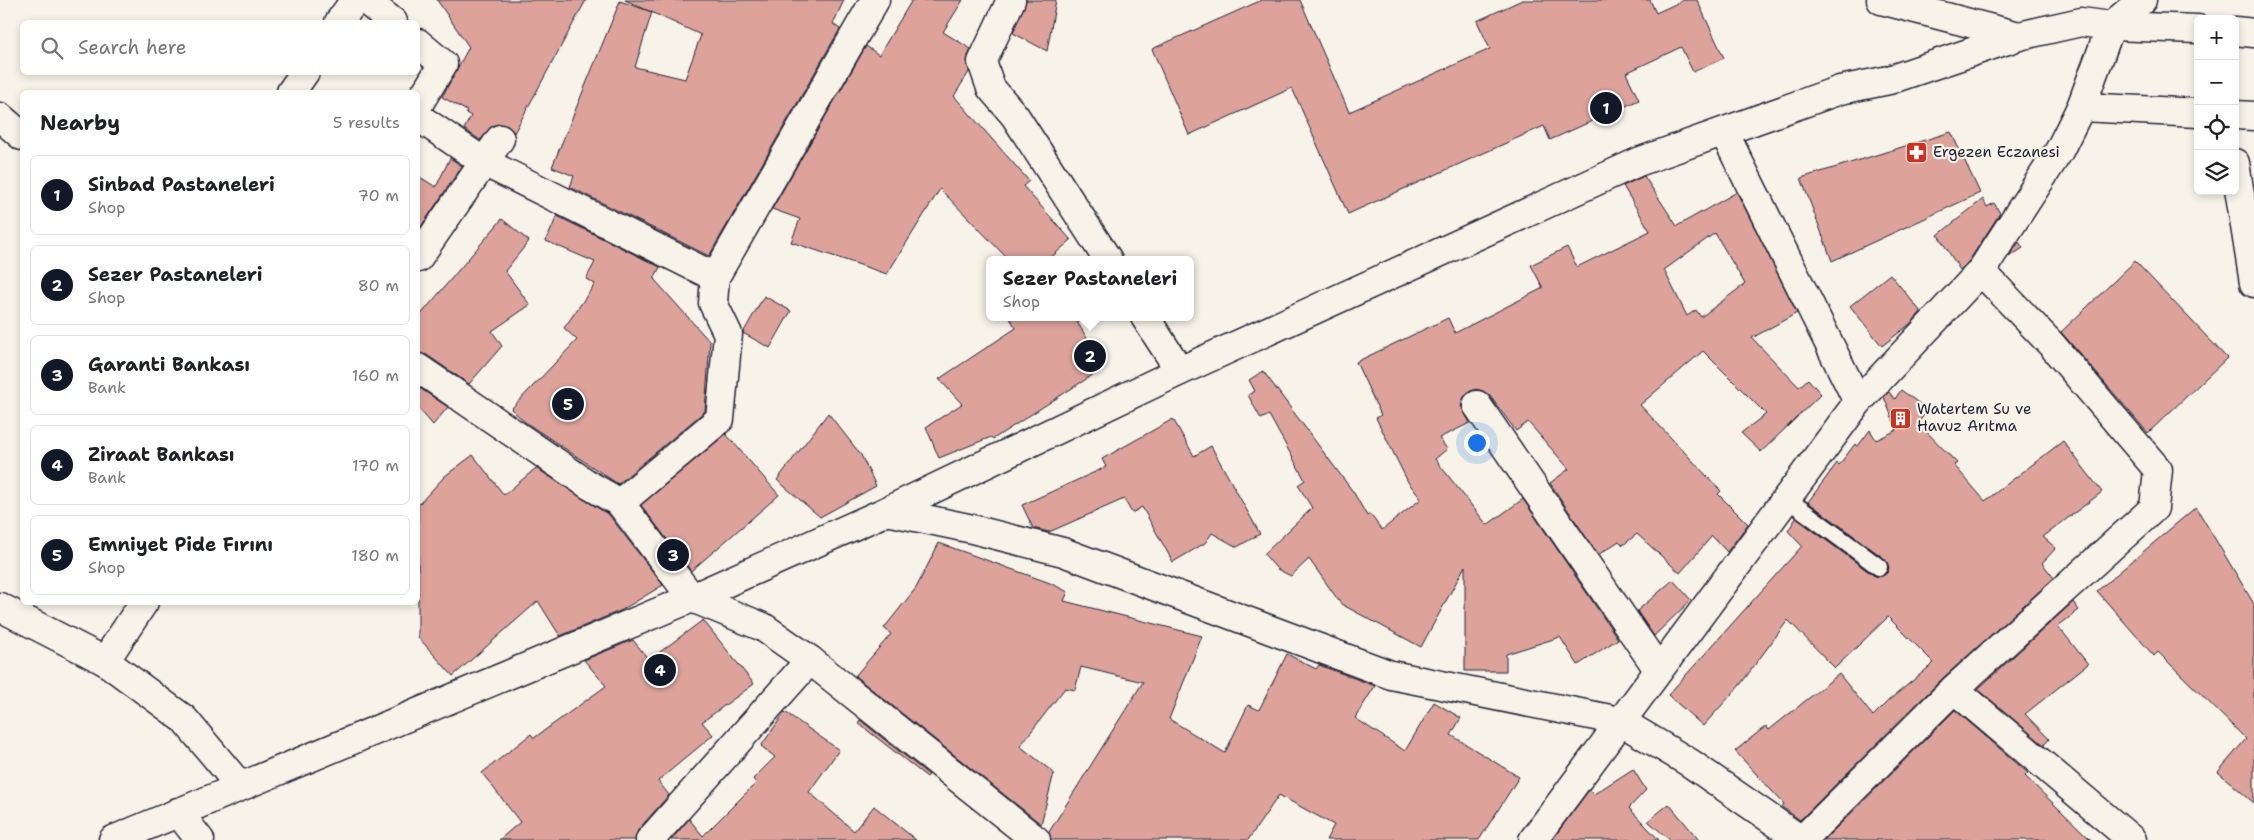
<!DOCTYPE html>
<meta charset="utf-8">
<style>
:root{--surface:#fff;--page:#f6f6f6;--text:#202124;--muted:#757577;--line:#e0e0e0;--accent:#111827}
body{margin:0;font-family:"Shantell Sans",sans-serif;background:var(--page);color:var(--text)}
.controls{position:absolute;right:15px;top:15px;display:grid;overflow:hidden;border-radius:8px;box-shadow:0 2px 8px #0003}
.controls button{width:45px;height:45px;display:grid;place-items:center;padding:0;border:0;border-bottom:1px solid var(--line);background:var(--surface);color:var(--text);font:25px sans-serif}
.you{position:absolute;left:1476px;top:442px;width:18px;height:18px;margin:-12px;border:4px solid #fff;border-radius:50%;background:#1a73e8;box-shadow:0 0 0 8px #1a73e833}
.badge{display:grid;place-items:center;width:32px;height:32px;border-radius:50%;background:var(--accent);color:#fff;font-size:16px;font-weight:700}
.pin{position:absolute;translate:-50% -50%;border:2px solid #fff;box-shadow:0 1px 5px #0006}
.popup{position:absolute;left:986px;top:256px;width:208px;height:65px;box-sizing:border-box;display:grid;place-content:center;border-radius:8px;background:var(--surface);filter:drop-shadow(0 1px 4px #0005);font-size:16px;white-space:nowrap;color:var(--muted)}
.popup b{font-size:19px;color:var(--text)}
.popup::after{content:'';position:absolute;left:50%;top:100%;margin-left:-10px;border:10px solid transparent;border-top-color:var(--surface)}
.list{margin:0;padding:0;list-style:none}
h2{display:flex;justify-content:space-between;align-items:center;height:65px;margin:0;padding:0 20px;font-size:21px}
h2 small{font-size:16px;font-weight:400;color:var(--muted)}
.list li{display:grid;grid-template-columns:32px 1fr auto;gap:15px;align-items:center;box-sizing:border-box;height:80px;margin:0 10px 10px;padding:0 10px;border:1px solid var(--line);border-radius:8px}
.list b{display:block;font-size:19px;white-space:nowrap}
.list p{margin:0;font-size:16px;white-space:nowrap;color:var(--muted)}
.list em{font-size:16px;font-style:normal;color:var(--muted)}
.icon{flex:none;width:28px;height:28px;fill:none;stroke:currentColor;stroke-width:2;stroke-linecap:round;stroke-linejoin:round}
.map{position:relative;flex:none;width:2254px;height:840px;overflow:hidden}
.search{position:absolute;background:var(--surface);box-shadow:0 2px 8px #0003;left:20px;top:20px;width:400px;height:55px;display:flex;align-items:center;gap:12px;box-sizing:border-box;padding:0 18px;border-radius:8px;color:var(--muted);font-size:19px}
.panel{position:absolute;background:var(--surface);box-shadow:0 2px 8px #0003;left:20px;top:90px;width:400px;height:515px;border-radius:8px}
.map>svg:first-child{display:block}
.building{fill:#dda39b;stroke:#22223b;fill-rule:evenodd}
.lines{fill:none;stroke-linecap:round;stroke-linejoin:round}
.lane-casing{stroke:#22223b;stroke-width:20}
.street-casing{stroke:#22223b;stroke-width:31}
.secondary-casing{stroke:#22223b;stroke-width:31}
.lane{stroke:#f7f3e8;stroke-width:16}
.street{stroke:#f7f3e8;stroke-width:28}
.secondary{stroke:#f7f3e8;stroke-width:28}
.labels{text-anchor:middle;dominant-baseline:central;stroke-width:4.5;stroke-linejoin:round;paint-order:stroke}
.poi-label{font-size:15px;fill:#22223b;stroke:#f7f3e8;text-anchor:start}
</style>
<div class="map">
<svg width="2254" height="840" viewBox="0 0 2254 840">
<rect width="100%" height="100%" fill="#f7f3e8"/>
<filter id="ink" filterUnits="userSpaceOnUse"><feTurbulence type="fractalNoise" baseFrequency=".02" numOctaves="2"/><feDisplacementMap in="SourceGraphic" scale="10" xChannelSelector="R" yChannelSelector="G"/><feConvolveMatrix kernelMatrix="1 2 1 2 8 2 1 2 1" color-interpolation-filters="sRGB"/></filter>
<g filter="url(#ink)">
<g class="building">
<path d="M 437,0 L 586,0 L 514,133 L 508,126 L 502,124 L 494,125 L 480,140 L 464,129 L 471,116 L 466,113 L 467,111 L 442,97 L 469,47 Z"/>
<path d="M 625,0 L 844,0 L 833,24 L 840,29 L 709,256 L 570,187 L 574,176 L 552,167 L 620,1 L 652,12 L 635,67 L 685,79 L 701,35 Z"/>
<path d="M 912,0 L 963,0 L 943,32 L 971,49 L 968,56 L 969,72 L 954,96 L 1029,181 L 1023,186 L 1071,240 L 1048,260 L 1009,260 L 940,189 L 887,274 L 791,242 L 800,219 L 772,209 L 866,46 L 879,55 Z"/>
<path d="M 1026,0 L 1056,0 L 1047,51 L 1013,33 Z"/>
<path d="M 1262,0 L 1300,0 L 1349,112 L 1490,49 L 1477,21 L 1522,0 L 1650,0 L 1656,13 L 1684,0 L 1697,0 L 1724,58 L 1693,72 L 1681,47 L 1626,73 L 1639,100 L 1550,140 L 1544,126 L 1348,214 L 1292,88 L 1189,135 L 1152,49 Z"/>
<path d="M 1951,132 L 1980,193 L 1832,261 L 1801,178 Z"/>
<path d="M 450,158 L 462,166 L 418,231 L 418,176 L 436,187 Z"/>
<path d="M 1644,176 L 1677,226 L 1737,192 L 1797,313 L 1752,338 L 1799,387 L 1808,379 L 1821,394 L 1761,452 L 1741,433 L 1766,414 L 1703,351 L 1640,405 L 1721,491 L 1718,494 L 1748,524 L 1727,552 L 1712,536 L 1680,573 L 1637,534 L 1623,545 L 1619,541 L 1598,555 L 1550,483 L 1569,469 L 1528,422 L 1516,431 L 1490,396 L 1483,391 L 1476,389 L 1468,392 L 1463,399 L 1461,406 L 1470,423 L 1439,438 L 1447,449 L 1435,459 L 1487,525 L 1523,499 L 1618,639 L 1578,665 L 1560,637 L 1506,654 L 1506,671 L 1465,671 L 1465,566 L 1421,647 L 1341,604 L 1309,559 L 1291,576 L 1277,569 L 1264,554 L 1312,508 L 1298,485 L 1305,480 L 1269,415 L 1261,419 L 1248,395 L 1255,391 L 1249,380 L 1263,371 L 1354,493 L 1367,516 L 1370,514 L 1382,530 L 1421,499 L 1408,482 L 1376,418 L 1381,415 L 1356,362 L 1448,318 L 1455,333 L 1543,288 L 1531,265 L 1567,247 L 1577,267 L 1650,231 L 1623,186 ZM 1715,233 L 1745,284 L 1701,317 L 1696,310 L 1687,316 L 1664,270 Z"/>
<path d="M 1983,199 L 1987,207 L 1994,203 L 2000,213 L 1969,261 L 1960,270 L 1938,235 Z"/>
<path d="M 557,216 L 660,267 L 654,279 L 710,342 L 705,411 L 618,484 L 525,422 L 511,409 L 577,340 L 564,328 L 595,284 L 586,279 L 595,262 L 546,241 Z"/>
<path d="M 502,219 L 529,241 L 505,271 L 530,305 L 492,331 L 502,346 L 469,384 L 427,355 L 418,353 L 418,318 Z"/>
<path d="M 2019,242 L 2023,248 L 2009,257 Z"/>
<path d="M 2135,261 L 2227,358 L 2148,433 L 2061,332 Z"/>
<path d="M 1890,274 L 1921,312 L 1910,324 L 1882,346 L 1850,306 Z"/>
<path d="M 764,296 L 791,311 L 770,348 L 743,333 Z"/>
<path d="M 1009,317 L 1074,317 L 1105,367 L 993,439 L 991,437 L 939,458 L 926,427 L 962,404 L 939,379 L 1016,328 Z"/>
<path d="M 418,387 L 448,407 L 433,425 L 418,408 Z"/>
<path d="M 1901,390 L 1928,410 L 1918,423 L 1957,463 L 1954,465 L 1985,501 L 2063,441 L 2102,492 L 2043,537 L 2056,548 L 2042,563 L 2054,578 L 1943,678 L 1800,820 L 1782,807 L 1784,804 L 1735,751 L 1766,726 L 1769,730 L 1839,674 L 1873,716 L 1888,701 L 1934,663 L 1888,617 L 1835,668 L 1788,620 L 1740,685 L 1703,726 L 1668,695 L 1802,546 L 1788,531 L 1796,518 L 1873,575 L 1878,577 L 1887,573 L 1889,568 L 1885,559 L 1808,502 L 1837,463 L 1839,465 L 1855,444 L 1858,446 L 1870,430 L 1876,440 L 1897,430 L 1884,397 L 1889,392 L 1895,399 Z"/>
<path d="M 828,413 L 861,455 L 876,486 L 820,517 L 777,480 Z"/>
<path d="M 1173,419 L 1194,456 L 1211,446 L 1260,534 L 1237,547 L 1212,533 L 1205,543 L 1173,562 L 1142,507 L 1132,513 L 1124,499 L 1049,532 L 1033,528 L 1022,505 L 1106,467 L 1102,459 Z"/>
<path d="M 726,434 L 779,495 L 691,571 L 641,505 Z"/>
<path d="M 473,455 L 504,495 L 536,468 L 609,515 L 663,585 L 622,610 L 560,636 L 538,601 L 453,676 L 418,637 L 418,505 L 445,476 Z"/>
<path d="M 2196,507 L 2254,604 L 2254,803 L 2218,772 L 2246,739 L 2158,652 L 2154,656 L 2097,591 Z"/>
<path d="M 939,543 L 1050,583 L 1068,592 L 1064,601 L 1202,636 L 1169,719 L 1225,753 L 1248,705 L 1259,710 L 1287,654 L 1316,669 L 1319,665 L 1375,686 L 1355,718 L 1405,751 L 1434,702 L 1461,718 L 1451,735 L 1519,777 L 1479,840 L 1326,840 L 1334,825 L 1279,795 L 1248,840 L 1051,840 L 1049,832 L 1143,682 L 1081,667 L 1075,690 L 1065,688 L 1020,746 L 1054,773 L 1041,824 L 855,676 L 891,634 L 884,628 L 916,588 Z"/>
<path d="M 1673,580 L 1691,600 L 1654,636 L 1637,611 Z"/>
<path d="M 2073,602 L 2079,610 L 2058,626 L 2088,664 L 2025,714 L 2049,739 L 2044,745 L 1978,689 Z"/>
<path d="M 703,620 L 754,684 L 702,722 L 713,735 L 658,781 L 669,795 L 638,830 L 635,840 L 499,840 L 520,822 L 482,773 L 531,734 L 534,738 L 606,686 L 584,660 L 633,640 L 649,660 Z"/>
<path d="M 1955,710 L 2028,773 L 2025,776 L 2091,840 L 1824,840 Z"/>
<path d="M 785,712 L 839,750 L 809,792 L 854,831 L 874,806 L 916,840 L 671,840 L 689,819 L 703,836 L 756,783 L 753,779 L 775,757 L 761,746 Z"/>
<path d="M 860,720 L 929,775 L 927,777 L 858,723 Z"/>
<path d="M 1633,769 L 1646,790 L 1629,808 L 1659,840 L 1552,840 L 1589,790 L 1594,794 Z"/>
<path d="M 1669,804 L 1699,840 L 1670,840 L 1648,821 Z"/>
</g>
<g class="lines">
<defs>
<path id="lane" d="M 1786,498 L 1879,567"/>
<g id="street">
<path d="M 365,0 L 393,22"/>
<path d="M 1011,0 L 982,62 L 991,88 L 1015,116 L 1108,260"/>
<path d="M 1881,0 L 2019,36"/>
<path d="M 339,22 L 355,0"/>
<path d="M 418,43 L 443,64 L 418,105"/>
<path d="M 291,92 L 305,72"/>
<path d="M 0,117 L 22,136"/>
<path d="M 418,117 L 484,162 L 715,277"/>
<path d="M 1724,132 L 1858,402"/>
<path d="M 2235,163 L 2254,283"/>
<path d="M 418,258 L 500,139"/>
<path d="M 1145,317 L 1180,371"/>
<path d="M 418,368 L 589,485 L 620,503 L 692,598 L 763,627 L 810,660 L 1036,840"/>
<path d="M 1477,405 L 1658,669"/>
<path d="M 620,503 L 720,419 L 728,334 L 713,303 L 715,277 L 875,0"/>
<path d="M 0,607 L 105,661 L 184,719 L 240,786"/>
<path d="M 105,661 L 144,602"/>
<path d="M 1954,689 L 2132,840"/>
<path d="M 178,812 L 200,840"/>
<path d="M 650,840 L 810,660"/>
<path d="M 1802,840 L 1954,689 L 2154,508 L 2158,470 L 2051,344 L 1981,271"/>
</g>
<g id="secondary">
<path d="M 2235,31 L 2254,33"/>
<path d="M 2081,107 L 2198,113"/>
<path d="M 2235,115 L 2254,116"/>
<path d="M 887,511 L 968,528 L 1063,552 L 1391,675 L 1620,721 L 1690,763 L 1801,840"/>
<path d="M 113,840 L 692,598 L 887,511 L 1180,371 L 1638,162 L 1840,90 L 1889,80 L 2019,36 L 2081,22 L 2111,26 L 2198,29"/>
<path d="M 1533,840 L 1858,402 L 1981,271 L 2059,151 L 2081,107 L 2111,26 L 2142,0"/>
</g>
</defs>
<use href="#lane" class="lane-casing"/>
<use href="#street" class="street-casing"/>
<use href="#secondary" class="secondary-casing"/>
<use href="#lane" class="lane"/>
<use href="#street" class="street"/>
<use href="#secondary" class="secondary"/>
</g>
</g>
<defs>
<symbol id="pharmacy-square" viewBox="-11 -11 22 22"><rect x="-9" y="-9" width="18" height="18" rx="4" fill="#c8321e" stroke="#f7f3e8"/><path d="M-2-6h4v4h4v4h-4v4h-4v-4h-4v-4h4Z" fill="#fff"/></symbol>
<symbol id="building-square" viewBox="-11 -11 22 22"><rect x="-9" y="-9" width="18" height="18" rx="4" fill="#c8321e" stroke="#f7f3e8"/><path d="M-4-6H4V6H1V3H-1V6H-4ZM-2.5-4.3h1.7v1.8h-1.7ZM.8-4.3h1.7v1.8H.8ZM-2.5-1h1.7V.8h-1.7ZM.8-1h1.7V.8H.8Z" fill="#fff"/></symbol>
</defs>
<g fill-rule="evenodd">
<use href="#pharmacy-square" x="1904" y="140" width="25" height="25"/>
<use href="#building-square" x="1888" y="406" width="25" height="25"/>
</g>
<g class="labels">
<g class="poi-label">
<text x="1933" y="152">Ergezen Eczanesi</text>
<text x="1917" y="409">Watertem Su ve<tspan x="1917" dy="17">Havuz Arıtma</tspan></text>
</g>
</g>
</svg>
<div class="controls">
<button>+</button>
<button>−</button>
<button><svg class="icon" aria-label="locate" viewBox="0 0 24 24"><circle cx="12" cy="12" r="6"/><path d="M12 2v4M12 18v4M2 12h4M18 12h4"/></svg></button>
<button><svg class="icon" aria-label="layers" viewBox="0 0 24 24"><path d="M12 4l9 5-9 5-9-5zM3 14l9 5 9-5"/></svg></button>
</div>
<div class="you"></div>
<div class="pin badge" style="left:1606px;top:108px">1</div>
<div class="pin badge" style="left:1090px;top:356px">2</div>
<div class="popup"><b>Sezer Pastaneleri</b>Shop</div>
<div class="pin badge" style="left:673px;top:555px">3</div>
<div class="pin badge" style="left:660px;top:670px">4</div>
<div class="pin badge" style="left:568px;top:404px">5</div>
<div class="search"><svg class="icon" aria-label="search" viewBox="0 0 24 24"><circle cx="10" cy="10" r="6"/><path d="M15 15l6 6"/></svg>Search here</div>
<section class="panel">
<h2>Nearby<small>5 results</small></h2>
<ul class="list">
<li><span class="badge">1</span><div><b>Sinbad Pastaneleri</b><p>Shop</p></div><em>70 m</em></li>
<li><span class="badge">2</span><div><b>Sezer Pastaneleri</b><p>Shop</p></div><em>80 m</em></li>
<li><span class="badge">3</span><div><b>Garanti Bankası</b><p>Bank</p></div><em>160 m</em></li>
<li><span class="badge">4</span><div><b>Ziraat Bankası</b><p>Bank</p></div><em>170 m</em></li>
<li><span class="badge">5</span><div><b>Emniyet Pide Fırını</b><p>Shop</p></div><em>180 m</em></li>
</ul>
</section>
</div>
